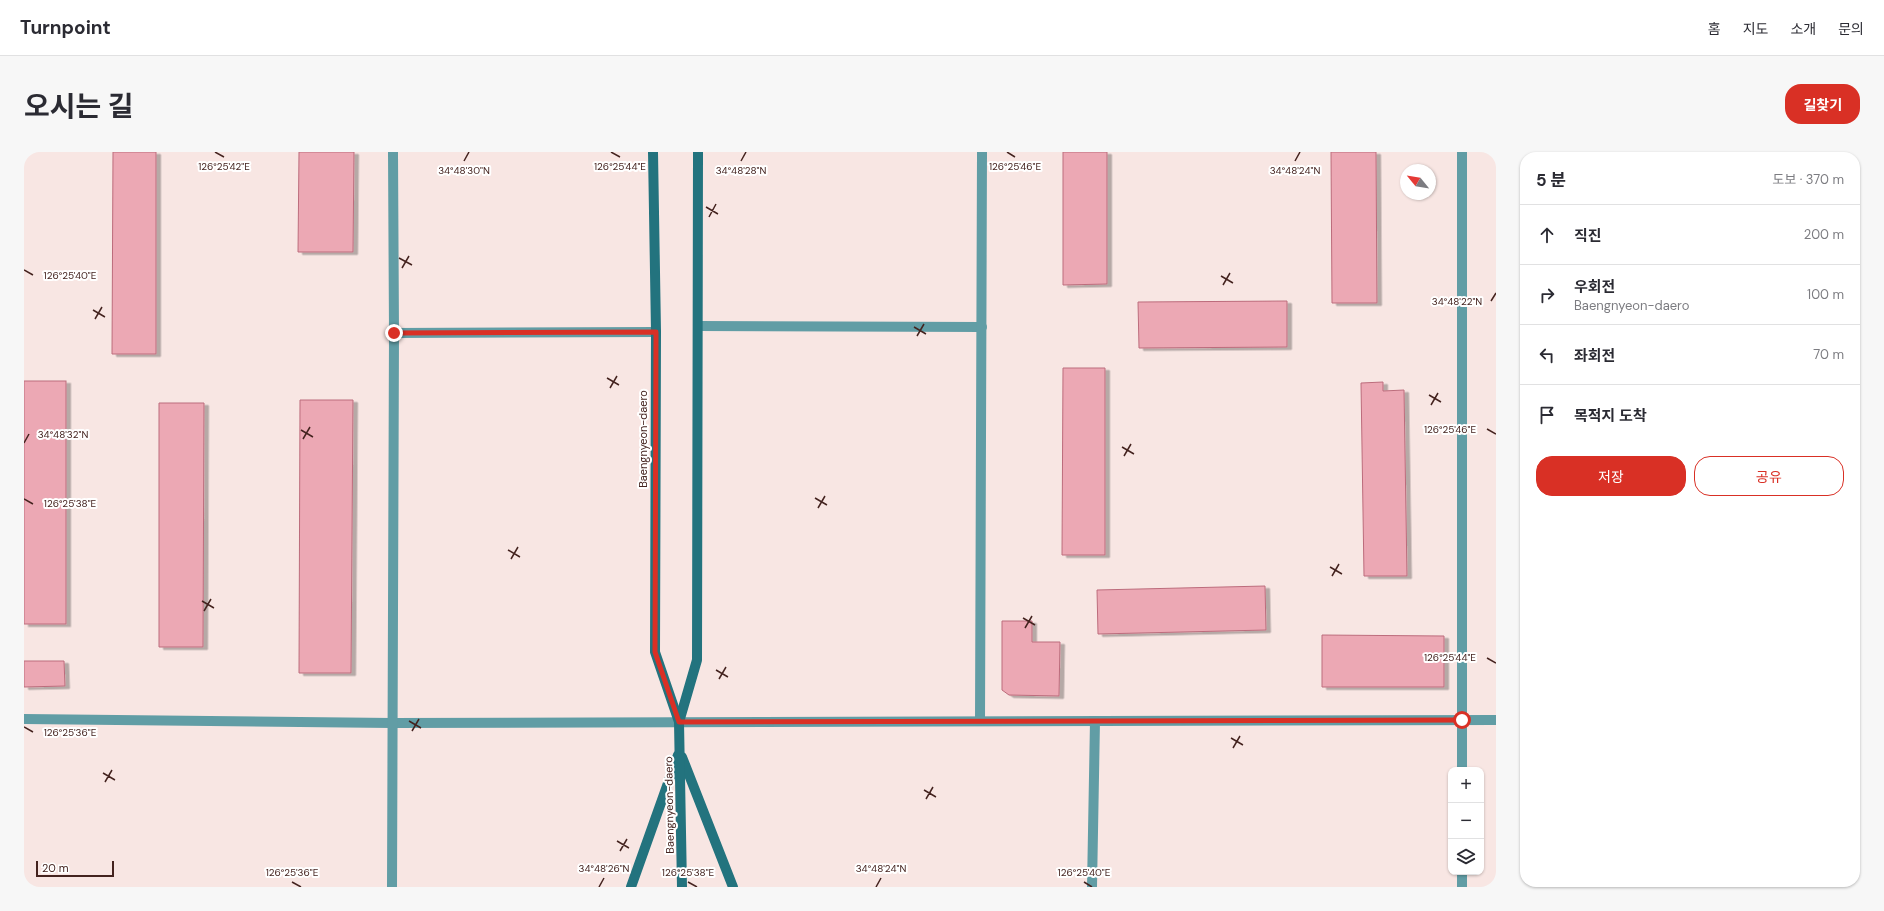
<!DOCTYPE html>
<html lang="ko">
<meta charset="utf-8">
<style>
:root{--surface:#fff;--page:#f7f7f7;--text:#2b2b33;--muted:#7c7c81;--line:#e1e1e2;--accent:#d93025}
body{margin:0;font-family:"DM Sans","Noto Sans KR",sans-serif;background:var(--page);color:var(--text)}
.controls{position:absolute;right:12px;bottom:12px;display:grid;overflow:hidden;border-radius:8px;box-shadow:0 1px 3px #0004}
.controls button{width:36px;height:36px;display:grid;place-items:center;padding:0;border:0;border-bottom:1px solid var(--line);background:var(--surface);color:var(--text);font:20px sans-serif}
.compass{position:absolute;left:1376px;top:12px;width:36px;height:36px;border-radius:50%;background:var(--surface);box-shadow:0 1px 3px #0004;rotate:300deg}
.scale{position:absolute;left:12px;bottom:10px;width:78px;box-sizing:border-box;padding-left:4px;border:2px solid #44231f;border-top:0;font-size:11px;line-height:14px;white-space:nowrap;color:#44231f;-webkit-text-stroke:3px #fff;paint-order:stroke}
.stop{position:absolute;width:12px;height:12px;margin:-9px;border:3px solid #d93025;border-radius:50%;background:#fff}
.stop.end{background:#d93025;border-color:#fff;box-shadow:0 1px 4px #0008}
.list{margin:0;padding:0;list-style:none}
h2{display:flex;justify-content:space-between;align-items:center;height:52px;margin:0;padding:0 16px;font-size:17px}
h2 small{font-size:13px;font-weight:400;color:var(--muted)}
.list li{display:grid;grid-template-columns:26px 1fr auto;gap:12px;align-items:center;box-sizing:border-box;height:60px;padding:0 16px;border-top:1px solid var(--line)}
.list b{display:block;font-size:15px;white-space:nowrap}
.list p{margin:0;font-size:13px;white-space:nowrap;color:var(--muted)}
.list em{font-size:13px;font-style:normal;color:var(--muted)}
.actions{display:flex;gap:8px;padding:12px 16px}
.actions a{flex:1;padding:9px 0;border:1px solid var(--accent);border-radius:16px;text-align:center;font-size:14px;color:var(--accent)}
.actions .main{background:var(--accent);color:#fff}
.icon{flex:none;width:22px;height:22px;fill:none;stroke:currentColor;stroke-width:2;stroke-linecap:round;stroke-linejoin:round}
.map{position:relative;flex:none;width:1472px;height:735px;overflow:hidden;border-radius:16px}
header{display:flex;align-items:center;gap:24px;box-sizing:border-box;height:56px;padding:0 20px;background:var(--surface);border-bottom:1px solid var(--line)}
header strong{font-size:19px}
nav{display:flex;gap:22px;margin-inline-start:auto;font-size:14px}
.intro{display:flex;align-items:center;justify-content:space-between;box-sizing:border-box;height:96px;padding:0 24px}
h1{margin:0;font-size:28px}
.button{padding:10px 18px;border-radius:16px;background:var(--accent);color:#fff;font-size:14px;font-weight:700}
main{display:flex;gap:24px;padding:0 24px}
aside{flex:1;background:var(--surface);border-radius:16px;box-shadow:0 1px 3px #0004}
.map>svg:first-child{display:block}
.building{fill:#eca8b4;stroke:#bc6c7c;filter:url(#shadow)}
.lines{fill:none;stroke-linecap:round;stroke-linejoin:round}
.street{stroke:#619da5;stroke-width:10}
.secondary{stroke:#23737e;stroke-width:10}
.route{stroke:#d93025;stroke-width:5}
.ticks{fill:none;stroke:#44231f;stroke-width:1.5}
.labels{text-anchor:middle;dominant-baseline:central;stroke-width:4;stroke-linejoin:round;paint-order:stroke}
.street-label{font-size:11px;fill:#44231f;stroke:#fff}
.ticks-label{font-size:10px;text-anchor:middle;fill:#44231f;stroke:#fff;stroke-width:4;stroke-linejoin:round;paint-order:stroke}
</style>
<header>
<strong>Turnpoint</strong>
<nav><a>홈</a><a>지도</a><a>소개</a><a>문의</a></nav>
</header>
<div class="intro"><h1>오시는 길</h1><a class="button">길찾기</a></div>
<main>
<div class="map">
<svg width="1472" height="735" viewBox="0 0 1472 735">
<defs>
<filter id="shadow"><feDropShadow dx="4.5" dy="2.5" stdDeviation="0" flood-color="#0004"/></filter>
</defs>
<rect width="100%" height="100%" fill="#f8e6e3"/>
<g class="building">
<path d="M 89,0 L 132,0 L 132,202 L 88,202 Z"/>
<path d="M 275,0 L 330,0 L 329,100 L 274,100 Z"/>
<path d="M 1039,0 L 1083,0 L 1083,132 L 1039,133 Z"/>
<path d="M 1307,0 L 1352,0 L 1353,151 L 1308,151 Z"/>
<path d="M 1263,149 L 1263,195 L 1115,196 L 1114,150 Z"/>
<path d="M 1039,216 L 1081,216 L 1081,403 L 1038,403 Z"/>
<rect x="0" y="229" width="42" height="243"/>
<path d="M 1359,230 L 1359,239 L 1380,238 L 1383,424 L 1340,424 L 1337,231 Z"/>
<path d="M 276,248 L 329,248 L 327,521 L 275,521 Z"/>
<path d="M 135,251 L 180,251 L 179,495 L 135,495 Z"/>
<path d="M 1241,434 L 1242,478 L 1074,482 L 1073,438 Z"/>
<path d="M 978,469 L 1008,469 L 1008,490 L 1036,490 L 1035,544 L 985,543 L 978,538 Z"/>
<path d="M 1298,483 L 1420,484 L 1420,535 L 1298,535 Z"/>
<path d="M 0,509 L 40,509 L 41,534 L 0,535 Z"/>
</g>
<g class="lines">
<g class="street">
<path d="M 1438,0 L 1438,618"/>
<path d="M 674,174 L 958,175"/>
<path d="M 370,181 L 632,180"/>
<path d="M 0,567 L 368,571 L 1472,568"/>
<path d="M 956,569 L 958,0"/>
<path d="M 1438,720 L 1438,735"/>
<path d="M 368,735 L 370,181 L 369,0"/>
<path d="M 1068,735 L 1071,569"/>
</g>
<g class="secondary">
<path d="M 629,0 L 632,180 L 631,500 L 655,570"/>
<path d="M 658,605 L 709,735"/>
<path d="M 607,735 L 654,603"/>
<path d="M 658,735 L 655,570 L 673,508 L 674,0"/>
</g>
</g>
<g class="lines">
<path class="route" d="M 370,181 L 632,180 L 631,500 L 655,570 L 1438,568"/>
</g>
<path class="ticks" d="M 191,0 L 200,5M 587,0 L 596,5M 983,0 L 991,5M 440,9 L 445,0M 717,9 L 722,0M 1271,9 L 1276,0M 682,55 L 694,62M 685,65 L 692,52M 375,106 L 388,113M 378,116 L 385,104M 0,118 L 9,123M 1197,124 L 1209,131M 1199,133 L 1206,121M 1467,149 L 1472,141M 69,158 L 81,165M 71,167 L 78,155M 890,175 L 902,182M 893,184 L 900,172M 583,226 L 595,233M 586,236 L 593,224M 1405,243 L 1417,250M 1407,253 L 1414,241M 1463,277 L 1472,282M 277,278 L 289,285M 279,287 L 286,275M 0,291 L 5,282M 1098,295 L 1110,302M 1100,304 L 1107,292M 791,346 L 803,353M 0,347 L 9,352M 794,356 L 801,344M 484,398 L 496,405M 487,407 L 494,395M 1306,415 L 1318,422M 1308,424 L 1315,412M 178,449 L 190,456M 180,459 L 187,447M 999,466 L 1011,473M 1001,476 L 1008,464M 1463,506 L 1472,511M 692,518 L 704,525M 695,527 L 702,515M 385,569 L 397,576M 0,575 L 9,580M 388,579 L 395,567M 1207,586 L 1219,593M 1209,596 L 1216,584M 79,621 L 91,628M 81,630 L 88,618M 900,638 L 912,645M 902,647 L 909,635M 593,689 L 605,696M 596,699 L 603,687M 268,730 L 277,735M 664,730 L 673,735M 1060,730 L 1068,735M 575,735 L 580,726M 852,735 L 857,726"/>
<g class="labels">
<g class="street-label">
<text transform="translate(619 287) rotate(-90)">Baengnyeon-daero</text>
<text transform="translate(645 653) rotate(-91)">Baengnyeon-daero</text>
</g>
</g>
<g class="ticks-label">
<text x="200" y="18">126°25'42"E</text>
<text x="991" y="18">126°25'46"E</text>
<text x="596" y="18">126°25'44"E</text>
<text x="440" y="22">34°48'30"N</text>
<text x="1271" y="22">34°48'24"N</text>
<text x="717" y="22">34°48'28"N</text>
<text x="46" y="127">126°25'40"E</text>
<text x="1433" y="153">34°48'22"N</text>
<text x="1426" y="281">126°25'46"E</text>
<text x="39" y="286">34°48'32"N</text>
<text x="46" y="355">126°25'38"E</text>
<text x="1426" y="509">126°25'44"E</text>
<text x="46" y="584">126°25'36"E</text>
<text x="580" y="720">34°48'26"N</text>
<text x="857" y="720">34°48'24"N</text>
<text x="268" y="724">126°25'36"E</text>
<text x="664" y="724">126°25'38"E</text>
<text x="1060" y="724">126°25'40"E</text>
</g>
</svg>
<div class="controls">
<button>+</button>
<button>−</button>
<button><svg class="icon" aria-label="layers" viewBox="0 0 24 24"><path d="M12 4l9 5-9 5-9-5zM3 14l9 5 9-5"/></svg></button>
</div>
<svg class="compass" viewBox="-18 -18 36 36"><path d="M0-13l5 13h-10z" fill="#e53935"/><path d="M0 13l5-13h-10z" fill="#7c7c81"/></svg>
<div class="scale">20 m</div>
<div class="stop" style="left:1438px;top:568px"></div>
<div class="stop end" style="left:370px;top:181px"></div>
</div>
<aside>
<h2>5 분<small>도보 · 370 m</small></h2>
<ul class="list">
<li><svg class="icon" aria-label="ahead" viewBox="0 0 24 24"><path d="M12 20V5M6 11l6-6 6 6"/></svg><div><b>직진</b></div><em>200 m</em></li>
<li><svg class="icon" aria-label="right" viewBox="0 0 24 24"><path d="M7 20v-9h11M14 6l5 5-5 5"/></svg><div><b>우회전</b><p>Baengnyeon-daero</p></div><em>100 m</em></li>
<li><svg class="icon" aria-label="left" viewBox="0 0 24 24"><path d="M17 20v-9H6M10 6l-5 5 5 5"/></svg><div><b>좌회전</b></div><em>70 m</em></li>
<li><svg class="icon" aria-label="arrive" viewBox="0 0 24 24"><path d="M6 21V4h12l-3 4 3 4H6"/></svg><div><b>목적지 도착</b></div></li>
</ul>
<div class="actions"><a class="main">저장</a><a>공유</a></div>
</aside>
</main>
